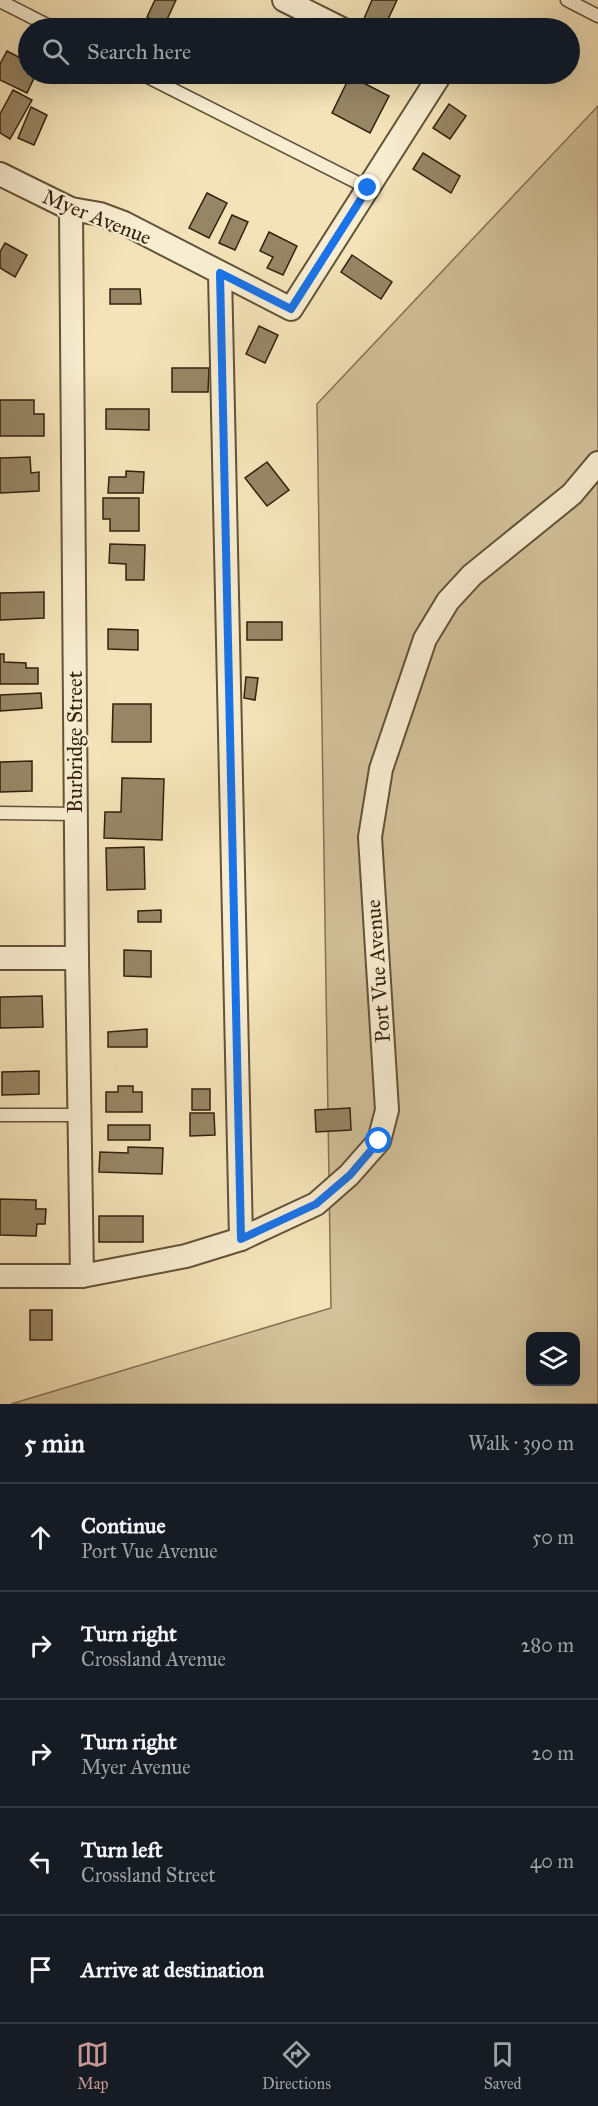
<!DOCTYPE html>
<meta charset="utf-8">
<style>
:root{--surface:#171b24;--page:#20242c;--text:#f1f3f6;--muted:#9ea1a6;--line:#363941;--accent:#c59692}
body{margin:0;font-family:"IM FELL Great Primer",serif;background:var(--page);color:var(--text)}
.controls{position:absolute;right:18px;bottom:18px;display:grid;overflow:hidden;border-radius:12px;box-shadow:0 6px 24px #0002}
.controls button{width:54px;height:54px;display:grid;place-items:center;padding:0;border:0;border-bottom:2px solid var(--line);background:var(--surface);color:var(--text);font:30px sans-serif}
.stop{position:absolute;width:18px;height:18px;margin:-14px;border:4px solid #1a73e8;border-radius:50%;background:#fff}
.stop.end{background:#1a73e8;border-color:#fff;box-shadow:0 2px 6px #0008}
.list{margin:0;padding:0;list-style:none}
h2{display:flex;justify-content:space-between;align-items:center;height:78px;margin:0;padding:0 24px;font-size:26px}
h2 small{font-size:20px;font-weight:400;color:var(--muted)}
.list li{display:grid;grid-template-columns:39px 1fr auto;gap:18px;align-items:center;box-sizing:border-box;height:108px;padding:0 24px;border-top:2px solid var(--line)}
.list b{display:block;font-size:22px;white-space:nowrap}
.list p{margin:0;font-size:20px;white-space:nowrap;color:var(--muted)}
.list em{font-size:20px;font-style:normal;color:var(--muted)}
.icon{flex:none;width:33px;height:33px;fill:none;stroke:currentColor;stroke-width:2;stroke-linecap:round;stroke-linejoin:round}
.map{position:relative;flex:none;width:598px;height:1404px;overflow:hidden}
.search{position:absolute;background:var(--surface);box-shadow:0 6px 24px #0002;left:18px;right:18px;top:18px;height:66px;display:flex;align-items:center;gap:15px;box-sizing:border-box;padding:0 21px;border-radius:33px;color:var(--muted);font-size:22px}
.sheet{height:618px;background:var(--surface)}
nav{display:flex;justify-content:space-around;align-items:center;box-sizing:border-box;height:84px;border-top:2px solid var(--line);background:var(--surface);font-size:16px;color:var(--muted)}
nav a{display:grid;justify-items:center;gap:3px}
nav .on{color:var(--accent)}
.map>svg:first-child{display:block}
.green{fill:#d3c29b;stroke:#837254;stroke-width:1.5;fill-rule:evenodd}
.building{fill:#978665;stroke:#33210c;stroke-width:1.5}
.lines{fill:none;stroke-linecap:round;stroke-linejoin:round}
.service-casing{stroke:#635237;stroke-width:15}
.minor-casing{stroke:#635237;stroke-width:26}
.service{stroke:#f8edd1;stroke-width:12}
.minor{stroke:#f8edd1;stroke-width:22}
.route{stroke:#1a73e8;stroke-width:8}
.labels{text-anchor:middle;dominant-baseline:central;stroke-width:4.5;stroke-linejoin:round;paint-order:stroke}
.street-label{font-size:21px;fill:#33210c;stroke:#f8edd1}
</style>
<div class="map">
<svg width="598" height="1404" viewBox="0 0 598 1404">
<rect width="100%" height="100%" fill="#f4e3b8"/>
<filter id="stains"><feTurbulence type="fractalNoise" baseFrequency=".00333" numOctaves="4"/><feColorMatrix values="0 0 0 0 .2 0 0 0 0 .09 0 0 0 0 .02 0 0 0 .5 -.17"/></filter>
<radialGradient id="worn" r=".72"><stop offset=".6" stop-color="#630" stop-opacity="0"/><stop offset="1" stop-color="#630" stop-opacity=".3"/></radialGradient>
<path class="green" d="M 598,106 L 598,1404 L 11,1404 L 331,1308 L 317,404 ZM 530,1336 L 576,1336 L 576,1382 L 530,1382 Z"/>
<g class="building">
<path d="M 155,0 L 176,0 L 164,26 L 147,17 Z"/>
<path d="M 372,0 L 397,0 L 384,28 L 379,28 L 363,21 Z"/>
<path d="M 225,19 L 238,25 L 241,19 L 259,28 L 220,28 Z"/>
<path d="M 7,51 L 28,62 L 28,74 L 36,74 L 27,93 L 0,80 L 0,64 Z"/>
<path d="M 350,76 L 389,96 L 370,133 L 332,113 Z"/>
<path d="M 13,90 L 32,100 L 10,139 L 0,133 L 0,114 Z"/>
<path d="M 449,104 L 466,116 L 450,139 L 433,128 Z"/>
<path d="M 31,107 L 47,115 L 34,145 L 18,138 Z"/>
<path d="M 423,153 L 460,176 L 451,193 L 413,169 Z"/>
<path d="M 207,193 L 227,203 L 209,238 L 189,228 Z"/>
<path d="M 232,215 L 248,222 L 235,250 L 219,243 Z"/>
<path d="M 269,232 L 297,246 L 283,275 L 267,268 L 273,257 L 260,251 Z"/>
<path d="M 5,243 L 27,255 L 15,277 L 0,268 L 0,252 Z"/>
<path d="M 352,255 L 392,282 L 381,299 L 341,272 Z"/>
<path d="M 110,289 L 140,289 L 141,304 L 110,304 Z"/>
<path d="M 259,326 L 278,335 L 265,363 L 246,354 Z"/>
<path d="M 172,368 L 209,368 L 208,392 L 172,392 Z"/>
<path d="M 0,400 L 34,400 L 34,414 L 44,414 L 44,436 L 0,436 Z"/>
<path d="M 106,409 L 149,409 L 149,430 L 106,429 Z"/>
<path d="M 30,457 L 31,473 L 39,472 L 39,491 L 0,493 L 0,458 Z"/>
<path d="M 267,462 L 289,490 L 267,506 L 245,478 Z"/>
<path d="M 126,471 L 144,472 L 143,493 L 108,493 L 109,477 L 126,477 Z"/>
<path d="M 103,498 L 139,498 L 139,531 L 110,531 L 110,519 L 103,519 Z"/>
<path d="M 110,544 L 145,545 L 144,580 L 126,580 L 126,564 L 109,563 Z"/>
<path d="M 44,592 L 44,618 L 0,620 L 0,593 Z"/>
<rect x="247" y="622" width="35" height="18"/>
<path d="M 108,629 L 138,630 L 138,650 L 108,649 Z"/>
<path d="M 0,654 L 4,654 L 4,662 L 26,663 L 26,668 L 38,668 L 38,684 L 0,684 Z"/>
<path d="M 246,677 L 258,678 L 255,700 L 244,698 Z"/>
<path d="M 41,693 L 42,708 L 0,711 L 0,695 Z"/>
<path d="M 113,704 L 151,704 L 151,742 L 112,742 Z"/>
<path d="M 32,761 L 32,791 L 0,792 L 0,762 Z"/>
<path d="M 122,778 L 164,779 L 162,840 L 104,838 L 105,812 L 121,812 Z"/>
<path d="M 144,847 L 145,889 L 107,890 L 106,848 Z"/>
<path d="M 161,910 L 161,922 L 138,922 L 138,911 Z"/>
<path d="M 124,950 L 151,951 L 151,977 L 124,976 Z"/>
<path d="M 42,996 L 43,1027 L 0,1028 L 0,997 Z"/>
<path d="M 147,1029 L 147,1047 L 108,1047 L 108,1032 Z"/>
<path d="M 39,1071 L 39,1094 L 2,1095 L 2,1072 Z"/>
<path d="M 118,1086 L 133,1086 L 133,1092 L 142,1092 L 142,1112 L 106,1112 L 106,1092 L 118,1092 Z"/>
<rect x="192" y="1089" width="18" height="21"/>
<path d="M 350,1108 L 351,1130 L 316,1132 L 315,1110 Z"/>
<path d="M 190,1113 L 214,1113 L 215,1135 L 190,1136 Z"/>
<rect x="108" y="1125" width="42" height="15"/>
<path d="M 128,1147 L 163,1148 L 162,1174 L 99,1172 L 100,1152 L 128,1153 Z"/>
<path d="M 0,1199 L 36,1200 L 36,1209 L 46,1209 L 45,1224 L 37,1224 L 36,1236 L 0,1235 Z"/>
<rect x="99" y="1216" width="44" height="26"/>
<rect x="30" y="1310" width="22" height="30"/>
</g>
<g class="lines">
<defs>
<g id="service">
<path d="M 567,0 L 598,16"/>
<path d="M 0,1 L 53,28"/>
<path d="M 142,74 L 368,188"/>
<path d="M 0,813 L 76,814"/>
<path d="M 0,1115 L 80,1115"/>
</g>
<g id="minor">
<path d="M 284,0 L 340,28"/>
<path d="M 0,174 L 71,209 L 100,214 L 124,223 L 291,309 L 438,78 L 430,74"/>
<path d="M 71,209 L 77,958 L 82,1276"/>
<path d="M 220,273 L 241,1239"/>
<path d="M 0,958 L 77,958"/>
<path d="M 0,1276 L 82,1276 L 186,1256 L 241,1239 L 316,1204 L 349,1175 L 379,1141 L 387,1110 L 370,837 L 381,769 L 425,639 L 448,601 L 472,575 L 572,494 L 598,463"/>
</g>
</defs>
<use href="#service" class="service-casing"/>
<use href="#minor" class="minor-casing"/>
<use href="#service" class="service"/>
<use href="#minor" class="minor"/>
</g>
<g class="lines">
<path class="route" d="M 368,188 L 291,309 L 220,273 L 241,1239 L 316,1204 L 350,1175 L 379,1141"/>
</g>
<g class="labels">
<g class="street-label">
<text transform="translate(97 217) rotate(22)">Myer Avenue</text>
<text transform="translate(75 742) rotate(-90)">Burbridge Street</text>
<text transform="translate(378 971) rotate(-94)">Port Vue Avenue</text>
</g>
</g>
<rect width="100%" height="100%" filter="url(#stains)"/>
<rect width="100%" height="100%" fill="url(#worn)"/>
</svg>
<div class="controls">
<button><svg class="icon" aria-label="layers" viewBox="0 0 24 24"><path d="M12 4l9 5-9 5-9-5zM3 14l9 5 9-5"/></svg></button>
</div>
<div class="stop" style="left:379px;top:1141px"></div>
<div class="stop end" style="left:368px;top:188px"></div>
<div class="search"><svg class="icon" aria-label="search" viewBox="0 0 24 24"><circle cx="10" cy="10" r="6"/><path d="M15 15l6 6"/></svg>Search here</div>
</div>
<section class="sheet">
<h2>5 min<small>Walk · 390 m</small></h2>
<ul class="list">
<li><svg class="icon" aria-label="ahead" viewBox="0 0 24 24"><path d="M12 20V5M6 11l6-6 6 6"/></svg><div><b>Continue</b><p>Port Vue Avenue</p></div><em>50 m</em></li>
<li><svg class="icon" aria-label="right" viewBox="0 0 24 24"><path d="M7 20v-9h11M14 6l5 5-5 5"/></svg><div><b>Turn right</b><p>Crossland Avenue</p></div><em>280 m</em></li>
<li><svg class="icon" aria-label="right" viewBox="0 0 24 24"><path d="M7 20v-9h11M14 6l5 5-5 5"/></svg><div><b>Turn right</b><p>Myer Avenue</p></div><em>20 m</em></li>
<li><svg class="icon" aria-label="left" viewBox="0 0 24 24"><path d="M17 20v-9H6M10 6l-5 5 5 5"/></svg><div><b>Turn left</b><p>Crossland Street</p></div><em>40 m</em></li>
<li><svg class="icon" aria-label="arrive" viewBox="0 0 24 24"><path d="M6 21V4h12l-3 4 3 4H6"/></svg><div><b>Arrive at destination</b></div></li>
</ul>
</section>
<nav>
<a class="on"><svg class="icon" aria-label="map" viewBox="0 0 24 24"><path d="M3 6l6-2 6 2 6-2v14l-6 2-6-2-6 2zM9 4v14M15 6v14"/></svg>Map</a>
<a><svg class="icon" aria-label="directions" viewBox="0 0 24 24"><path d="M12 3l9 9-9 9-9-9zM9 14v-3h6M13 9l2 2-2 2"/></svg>Directions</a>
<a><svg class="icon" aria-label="saved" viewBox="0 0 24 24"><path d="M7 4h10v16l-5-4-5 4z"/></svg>Saved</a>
</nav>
